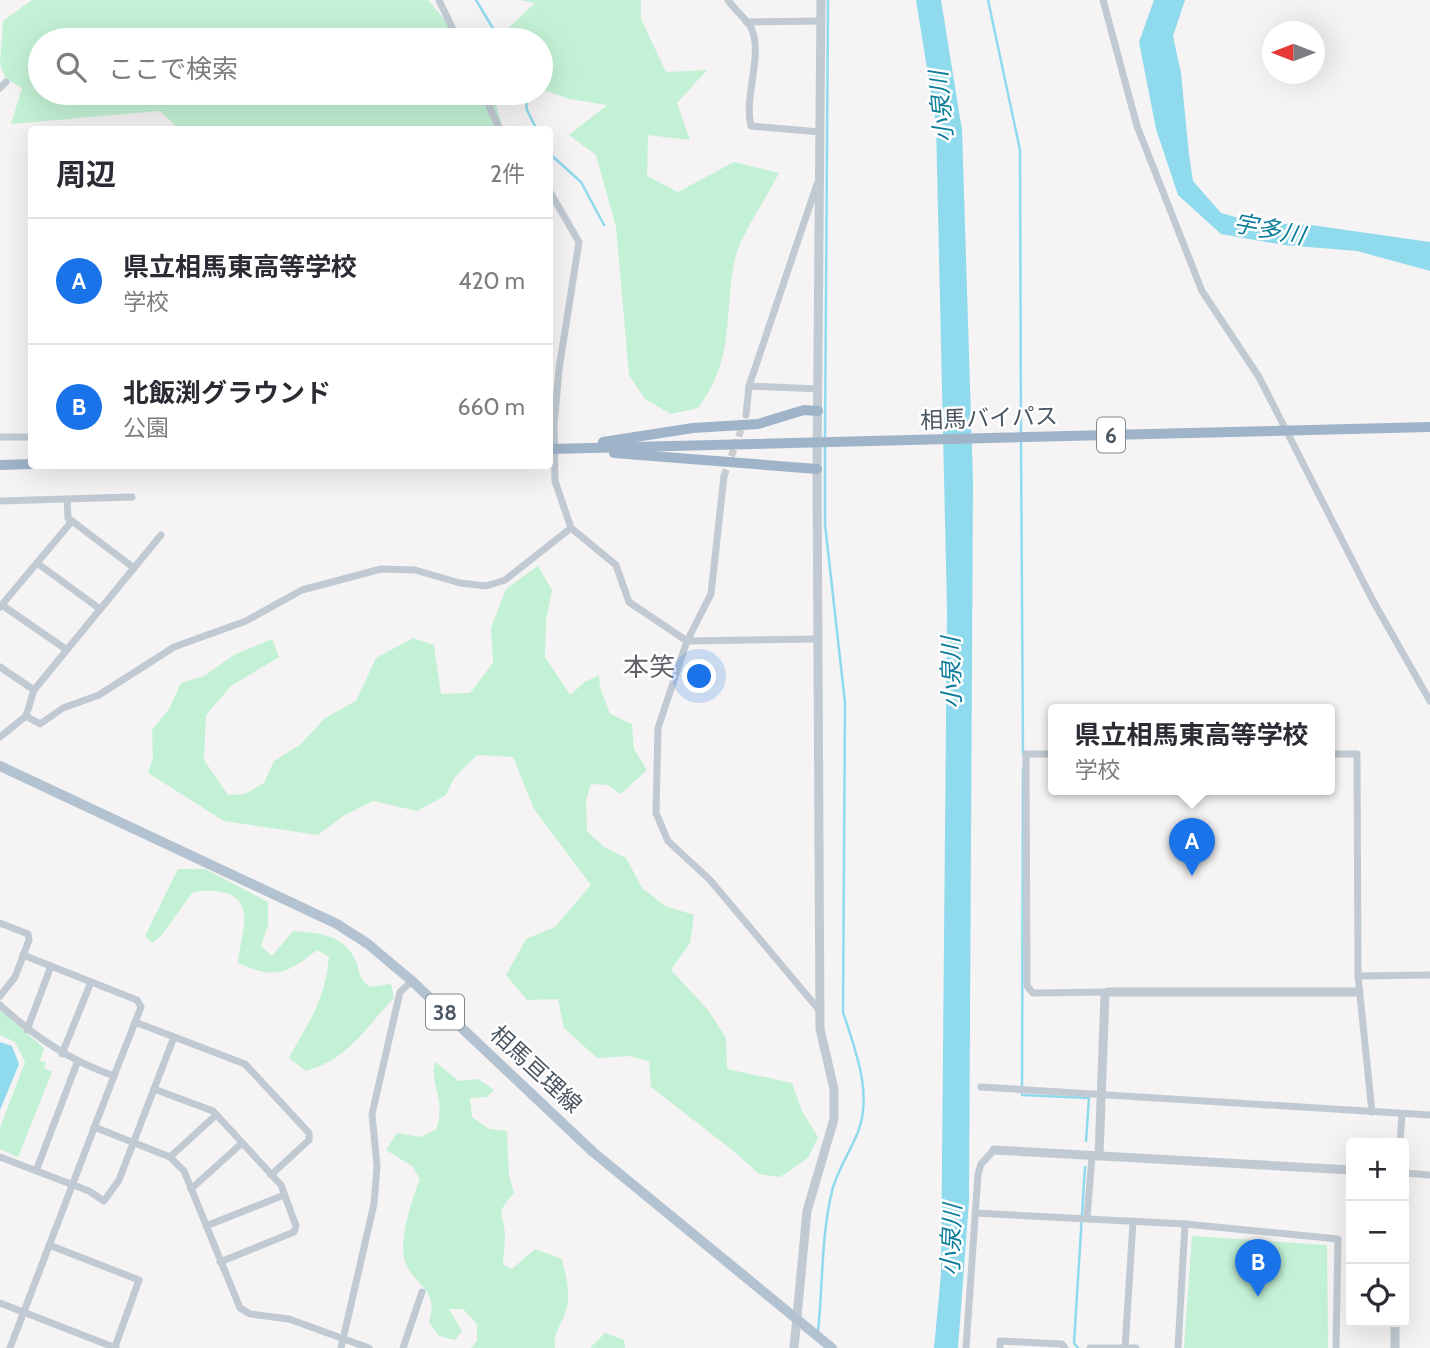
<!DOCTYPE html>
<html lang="ja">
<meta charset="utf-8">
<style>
:root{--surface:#fff;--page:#f2f2f3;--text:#2b2b33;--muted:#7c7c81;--line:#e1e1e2;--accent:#1a73e8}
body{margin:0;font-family:Cabin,"Noto Sans JP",sans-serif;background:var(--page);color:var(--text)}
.controls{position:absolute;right:21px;bottom:21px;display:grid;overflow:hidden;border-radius:7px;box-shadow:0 7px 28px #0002}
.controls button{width:63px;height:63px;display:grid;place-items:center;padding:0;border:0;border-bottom:2px solid var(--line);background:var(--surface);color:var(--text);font:35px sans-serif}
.compass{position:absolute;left:1262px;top:21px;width:63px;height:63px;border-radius:50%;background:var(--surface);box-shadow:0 7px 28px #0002;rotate:270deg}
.you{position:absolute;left:700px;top:677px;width:24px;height:24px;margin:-18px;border:5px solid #fff;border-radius:50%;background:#1a73e8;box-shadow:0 0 0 10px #1a73e833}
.badge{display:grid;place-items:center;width:46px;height:46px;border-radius:50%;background:var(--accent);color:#fff;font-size:23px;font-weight:700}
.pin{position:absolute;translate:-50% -58px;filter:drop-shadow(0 2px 4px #0008)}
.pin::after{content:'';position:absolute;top:37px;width:24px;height:21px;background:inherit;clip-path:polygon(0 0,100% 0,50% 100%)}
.popup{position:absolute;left:1048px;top:704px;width:287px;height:91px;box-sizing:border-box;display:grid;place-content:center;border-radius:7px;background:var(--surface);filter:drop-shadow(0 2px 5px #0005);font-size:23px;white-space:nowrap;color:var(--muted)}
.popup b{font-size:26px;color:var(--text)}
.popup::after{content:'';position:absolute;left:50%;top:100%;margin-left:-14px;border:14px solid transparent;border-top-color:var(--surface)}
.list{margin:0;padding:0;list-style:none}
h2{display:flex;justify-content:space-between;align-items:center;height:91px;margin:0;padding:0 28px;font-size:30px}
h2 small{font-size:23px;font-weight:400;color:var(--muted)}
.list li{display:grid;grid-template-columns:46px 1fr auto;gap:21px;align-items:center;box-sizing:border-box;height:126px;padding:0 28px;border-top:2px solid var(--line)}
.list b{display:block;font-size:26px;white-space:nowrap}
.list p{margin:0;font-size:23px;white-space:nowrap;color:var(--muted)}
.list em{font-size:23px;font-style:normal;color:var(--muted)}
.icon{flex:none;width:38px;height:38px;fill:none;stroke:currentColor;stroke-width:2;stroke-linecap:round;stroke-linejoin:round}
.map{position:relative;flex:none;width:1430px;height:1348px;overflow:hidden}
.search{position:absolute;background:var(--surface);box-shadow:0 7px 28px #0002;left:28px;top:28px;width:525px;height:77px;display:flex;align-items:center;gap:18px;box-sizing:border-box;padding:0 24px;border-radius:38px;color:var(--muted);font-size:26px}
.panel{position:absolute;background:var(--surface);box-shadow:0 7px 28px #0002;left:28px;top:126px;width:525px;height:343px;border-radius:7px}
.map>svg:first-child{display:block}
.green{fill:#c3f1d5}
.water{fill:#90daee}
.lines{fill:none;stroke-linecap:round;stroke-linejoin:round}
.stream{stroke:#90daee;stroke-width:2.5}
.minor-tunnel{stroke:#caccce;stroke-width:7;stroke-dasharray:7 3.5;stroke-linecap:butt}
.minor{stroke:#c1cad2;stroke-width:7}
.tertiary{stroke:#c1cad2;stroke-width:9}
.primary{stroke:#b3c2d1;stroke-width:10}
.trunk{stroke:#9fb4c9;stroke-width:10}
.labels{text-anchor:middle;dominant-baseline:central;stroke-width:5;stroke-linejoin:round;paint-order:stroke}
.shield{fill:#fff;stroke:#808990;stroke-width:2}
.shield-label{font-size:21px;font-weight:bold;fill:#4a5661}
.street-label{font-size:23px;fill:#4a5661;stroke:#fff}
.water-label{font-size:24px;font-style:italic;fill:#0c7c9b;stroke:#fff}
.quarter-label{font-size:26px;fill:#5f6368;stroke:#fff}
</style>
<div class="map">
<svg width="1430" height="1348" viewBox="0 0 1430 1348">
<rect width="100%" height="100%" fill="#f5f3f3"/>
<g class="green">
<path d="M 32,0 L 428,0 L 462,40 L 40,40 L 40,93 L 493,93 L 503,129 L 179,129 L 160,111 L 11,124 L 22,88 L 5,78 L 0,63 L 3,21 Z"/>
<path d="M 520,0 L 641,0 L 641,19 L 666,72 L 707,70 L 677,103 L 690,140 L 648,135 L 647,176 L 678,192 L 734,162 L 779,173 C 768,195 739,238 735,259 C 723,316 736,357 698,408 L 671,414 L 645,399 L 629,375 L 616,227 L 596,155 L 569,135 L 607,105 L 569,99 L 541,89 L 541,40 L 510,40 L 505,31 L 535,3 Z"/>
<path d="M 538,566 L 552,590 L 546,620 L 545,657 L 570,695 L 585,682 L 599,675 L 600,687 L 610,714 L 632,724 L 634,749 L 647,770 L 621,794 L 608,785 L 591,784 L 586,800 L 587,831 L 604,847 L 626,858 L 642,888 L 665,906 L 694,915 L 690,943 L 671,970 L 708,1010 L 726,1038 L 727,1069 L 792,1083 L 802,1111 L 818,1137 L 808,1158 L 780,1177 L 759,1174 L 736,1153 L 651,1087 L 649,1061 L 629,1056 L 597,1058 L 564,1028 L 558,999 L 527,1000 L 506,975 L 526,939 L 555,927 L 591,885 L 534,809 L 513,757 L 477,755 L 454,778 L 446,795 L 417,811 L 373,801 L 343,816 L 318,835 L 224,821 L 148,773 L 153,757 L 152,730 L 169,709 L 181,683 L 204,676 L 234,655 L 272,639 L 279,657 L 231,686 L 206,715 L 204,760 L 228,795 L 245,794 L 264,783 L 274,761 L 301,744 L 325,718 L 356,701 L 376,658 L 413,638 L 434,645 L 441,694 L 470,693 L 493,663 L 491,628 L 506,589 Z"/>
<path d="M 178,869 L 205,869 L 268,902 L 268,925 L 261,946 L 272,956 L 293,931 C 315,933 338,933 352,954 C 361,967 356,977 370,987 L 391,984 L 394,998 C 364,1029 350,1058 306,1071 L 289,1058 C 309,1021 325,1001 329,957 L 317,950 C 285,975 275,979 238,963 C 239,948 246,927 244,913 C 241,889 210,889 193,892 L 161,936 L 152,943 L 145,936 Z"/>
<path d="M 0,1010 L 44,1048 L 40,1061 L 46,1062 L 44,1068 L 52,1072 L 18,1157 L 0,1149 L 0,1128 L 25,1062 L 15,1042 L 0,1035 Z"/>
<path d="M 435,1062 L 459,1081 L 478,1079 L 494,1090 L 487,1097 L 470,1098 L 472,1117 L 489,1129 L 507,1131 L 509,1176 L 514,1193 C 493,1217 504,1210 505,1235 C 505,1245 503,1255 503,1265 L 512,1269 L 535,1249 L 562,1259 C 566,1275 571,1294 566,1311 C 562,1325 552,1333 555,1348 L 471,1348 L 477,1341 L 477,1324 L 463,1309 L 449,1309 L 462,1331 L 455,1340 L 439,1336 L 429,1322 C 439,1289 417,1288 406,1264 C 397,1244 412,1199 420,1179 L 412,1166 L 386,1150 L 397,1133 L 420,1137 L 436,1130 C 447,1098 429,1086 435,1062 Z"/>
<path d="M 1192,1236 L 1327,1245 L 1328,1348 L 1184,1348 Z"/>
<path d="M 605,1333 L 624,1340 L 625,1348 L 590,1348 Z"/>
</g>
<g class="water">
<path d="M 916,0 L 941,0 L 962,130 L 973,482 L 969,1201 L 958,1348 L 934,1348 L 941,1274 L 947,609 L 936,124 Z"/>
<path d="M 1154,0 L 1185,0 L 1173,36 L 1181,73 L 1189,155 L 1193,181 L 1221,213 L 1253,222 L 1311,225 L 1430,242 L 1430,271 L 1357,251 L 1284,245 L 1221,234 L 1178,195 L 1156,129 L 1139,42 Z"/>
<path d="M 0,1042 L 12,1046 L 19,1064 L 0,1110 Z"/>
</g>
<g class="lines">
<g class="stream">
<path d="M 476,0 L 500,40"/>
<path d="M 988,0 L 1020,150 L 1021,435"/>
<path d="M 525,93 L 527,110 L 537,130"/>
<path d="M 550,154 L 581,182 L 604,225"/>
<path d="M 825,439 L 828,0"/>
<path d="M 1021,442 L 1023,754"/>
<path d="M 1023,768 L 1022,1095 L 1089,1098 L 1086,1141"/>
<path d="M 818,1331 C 823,1285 821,1237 832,1191 C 837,1171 850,1152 858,1132 C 873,1093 855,1050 843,1012 L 845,703 L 825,524 L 825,445"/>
<path d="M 1078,1348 L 1074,1343 L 1085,1167"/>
</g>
<path class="minor-tunnel" d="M 724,476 L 744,422"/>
<g class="minor">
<path d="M 439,0 L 458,40"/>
<path d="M 728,0 C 734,9 744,17 750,26 C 765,51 743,97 751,126 L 820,132"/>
<path d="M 1103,0 L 1137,126 L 1202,291 L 1259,377 L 1372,599 L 1430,701"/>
<path d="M 746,22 L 821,21"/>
<path d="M 0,88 L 6,82"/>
<path d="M 483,93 L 500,130"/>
<path d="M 550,192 L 579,242 L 559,369 L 554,425 L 555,481 L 571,528 L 616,565 L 629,602 L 687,641 L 817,639"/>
<path d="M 749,386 L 818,389"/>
<path d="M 746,415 L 749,386 L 817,184"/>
<path d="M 0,437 L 32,437"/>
<path d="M 724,476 L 711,594 L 687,641 L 658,728 L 656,813 L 668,841 L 710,880 L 820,1011"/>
<path d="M 67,499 L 68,518 L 72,521"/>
<path d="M 0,501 L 132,497"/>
<path d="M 37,563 L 100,609"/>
<path d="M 2,605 L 67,650"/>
<path d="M 0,607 L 72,521 L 134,568"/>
<path d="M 0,667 L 34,690"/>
<path d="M 26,716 L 34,690 L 161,535"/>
<path d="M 0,737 L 26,716 L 40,724 L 63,708 L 99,695 L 174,647 L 246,621 L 302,590 L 381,569 L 415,570 L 460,583 L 486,586 L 505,580 L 571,528"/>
<path d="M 1054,754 L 1026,754 L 1027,986 L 1033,993 L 1108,992"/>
<path d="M 1330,754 L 1357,754 L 1358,976 L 1372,1112"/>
<path d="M 0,923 L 28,934 L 29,940 L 15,977 L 0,996"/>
<path d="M 23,955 L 137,1000 L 141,1007 L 114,1076"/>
<path d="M 1358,976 L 1430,975"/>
<path d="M 0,1005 C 35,1037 69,1060 114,1076 L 10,1348"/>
<path d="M 135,1022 L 245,1064 L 309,1133 L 309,1140 L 271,1175"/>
<path d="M 27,1030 L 51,966"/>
<path d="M 62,1054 L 91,982"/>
<path d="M 981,1087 L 1430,1115"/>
<path d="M 154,1089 L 213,1111 L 281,1185 L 296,1226 L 294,1232 L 220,1262"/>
<path d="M 94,1127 L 170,1157 L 184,1171 L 240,1308 L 250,1314 L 289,1319 L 369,1348"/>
<path d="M 1400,1143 L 1402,1114"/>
<path d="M 0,1157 L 89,1191 L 104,1201 L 119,1180 L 174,1037"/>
<path d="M 170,1157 L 216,1115"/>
<path d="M 36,1171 L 77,1063"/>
<path d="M 1404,1173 L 1430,1175"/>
<path d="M 191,1189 L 242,1143"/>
<path d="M 975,1213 L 1185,1224 L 1338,1239 L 1336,1348"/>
<path d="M 1087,1218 L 1092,1156"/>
<path d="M 206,1226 L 284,1195"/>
<path d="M 49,1245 L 139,1280 L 115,1347"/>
<path d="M 0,1303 L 116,1348"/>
<path d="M 341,1348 L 374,1204 L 377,1166 L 372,1114 L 400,992 L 412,981"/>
<path d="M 403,1348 L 422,1292"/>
<path d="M 966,1348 L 978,1174 L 981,1164 L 994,1150"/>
<path d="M 1000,1348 L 1000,1341 L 1062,1344 L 1065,1348"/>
<path d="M 1090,1348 L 1136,1348"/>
<path d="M 1125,1348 L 1133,1222"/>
<path d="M 1178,1348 L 1185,1224"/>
</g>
<g class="tertiary">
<path d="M 994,1150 L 1351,1170"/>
<path d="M 1099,1156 L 1105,994 L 1108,992 L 1359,992"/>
<path d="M 794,1348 L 807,1211 L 834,1119 L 834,1089 L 820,1029 L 817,469 L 821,0"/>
<path d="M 1395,1348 L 1395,1322"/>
</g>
<path class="primary" d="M 0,766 L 337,924 L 368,944 L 412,981 L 593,1152 L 832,1348"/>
<g class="trunk">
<path d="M 603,442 L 693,428 L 758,424 L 804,410 L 818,411"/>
<path d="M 550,449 L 1430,427"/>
<path d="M 614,453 L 817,469"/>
<path d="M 0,465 L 32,464"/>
</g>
</g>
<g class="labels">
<g class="shield">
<rect x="1097" y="417.5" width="28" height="35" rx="5"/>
<rect x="426" y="994.5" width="38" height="35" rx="5"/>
</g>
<g class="shield-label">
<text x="1111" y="435">6</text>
<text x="445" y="1012">38</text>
</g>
<g class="street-label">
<text transform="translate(989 418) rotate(-2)">相馬バイパス</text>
<text transform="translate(536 1069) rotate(43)">相馬亘理線</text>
</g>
<g class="water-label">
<text transform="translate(941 107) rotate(-95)">小泉川</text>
<text transform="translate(1269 229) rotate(11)">宇多川</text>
<text transform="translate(951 673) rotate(-91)">小泉川</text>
<text transform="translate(951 1240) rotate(-88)">小泉川</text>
</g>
<g class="quarter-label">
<text x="649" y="667">本笑</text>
</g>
</g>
</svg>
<div class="controls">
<button>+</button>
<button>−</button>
<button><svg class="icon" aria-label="locate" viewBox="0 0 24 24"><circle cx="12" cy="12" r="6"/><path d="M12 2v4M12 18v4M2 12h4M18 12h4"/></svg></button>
</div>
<svg class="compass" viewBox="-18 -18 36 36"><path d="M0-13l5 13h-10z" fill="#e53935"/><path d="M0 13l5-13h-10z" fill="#7c7c81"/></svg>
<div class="you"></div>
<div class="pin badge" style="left:1192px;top:876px">A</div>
<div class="popup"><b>県立相馬東高等学校</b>学校</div>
<div class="pin badge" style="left:1258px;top:1297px">B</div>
<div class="search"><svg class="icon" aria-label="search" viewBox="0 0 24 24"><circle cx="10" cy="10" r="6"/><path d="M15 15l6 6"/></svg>ここで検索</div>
<section class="panel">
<h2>周辺<small>2件</small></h2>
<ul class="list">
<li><span class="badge">A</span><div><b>県立相馬東高等学校</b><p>学校</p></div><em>420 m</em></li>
<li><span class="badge">B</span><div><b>北飯渕グラウンド</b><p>公園</p></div><em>660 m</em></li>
</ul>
</section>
</div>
